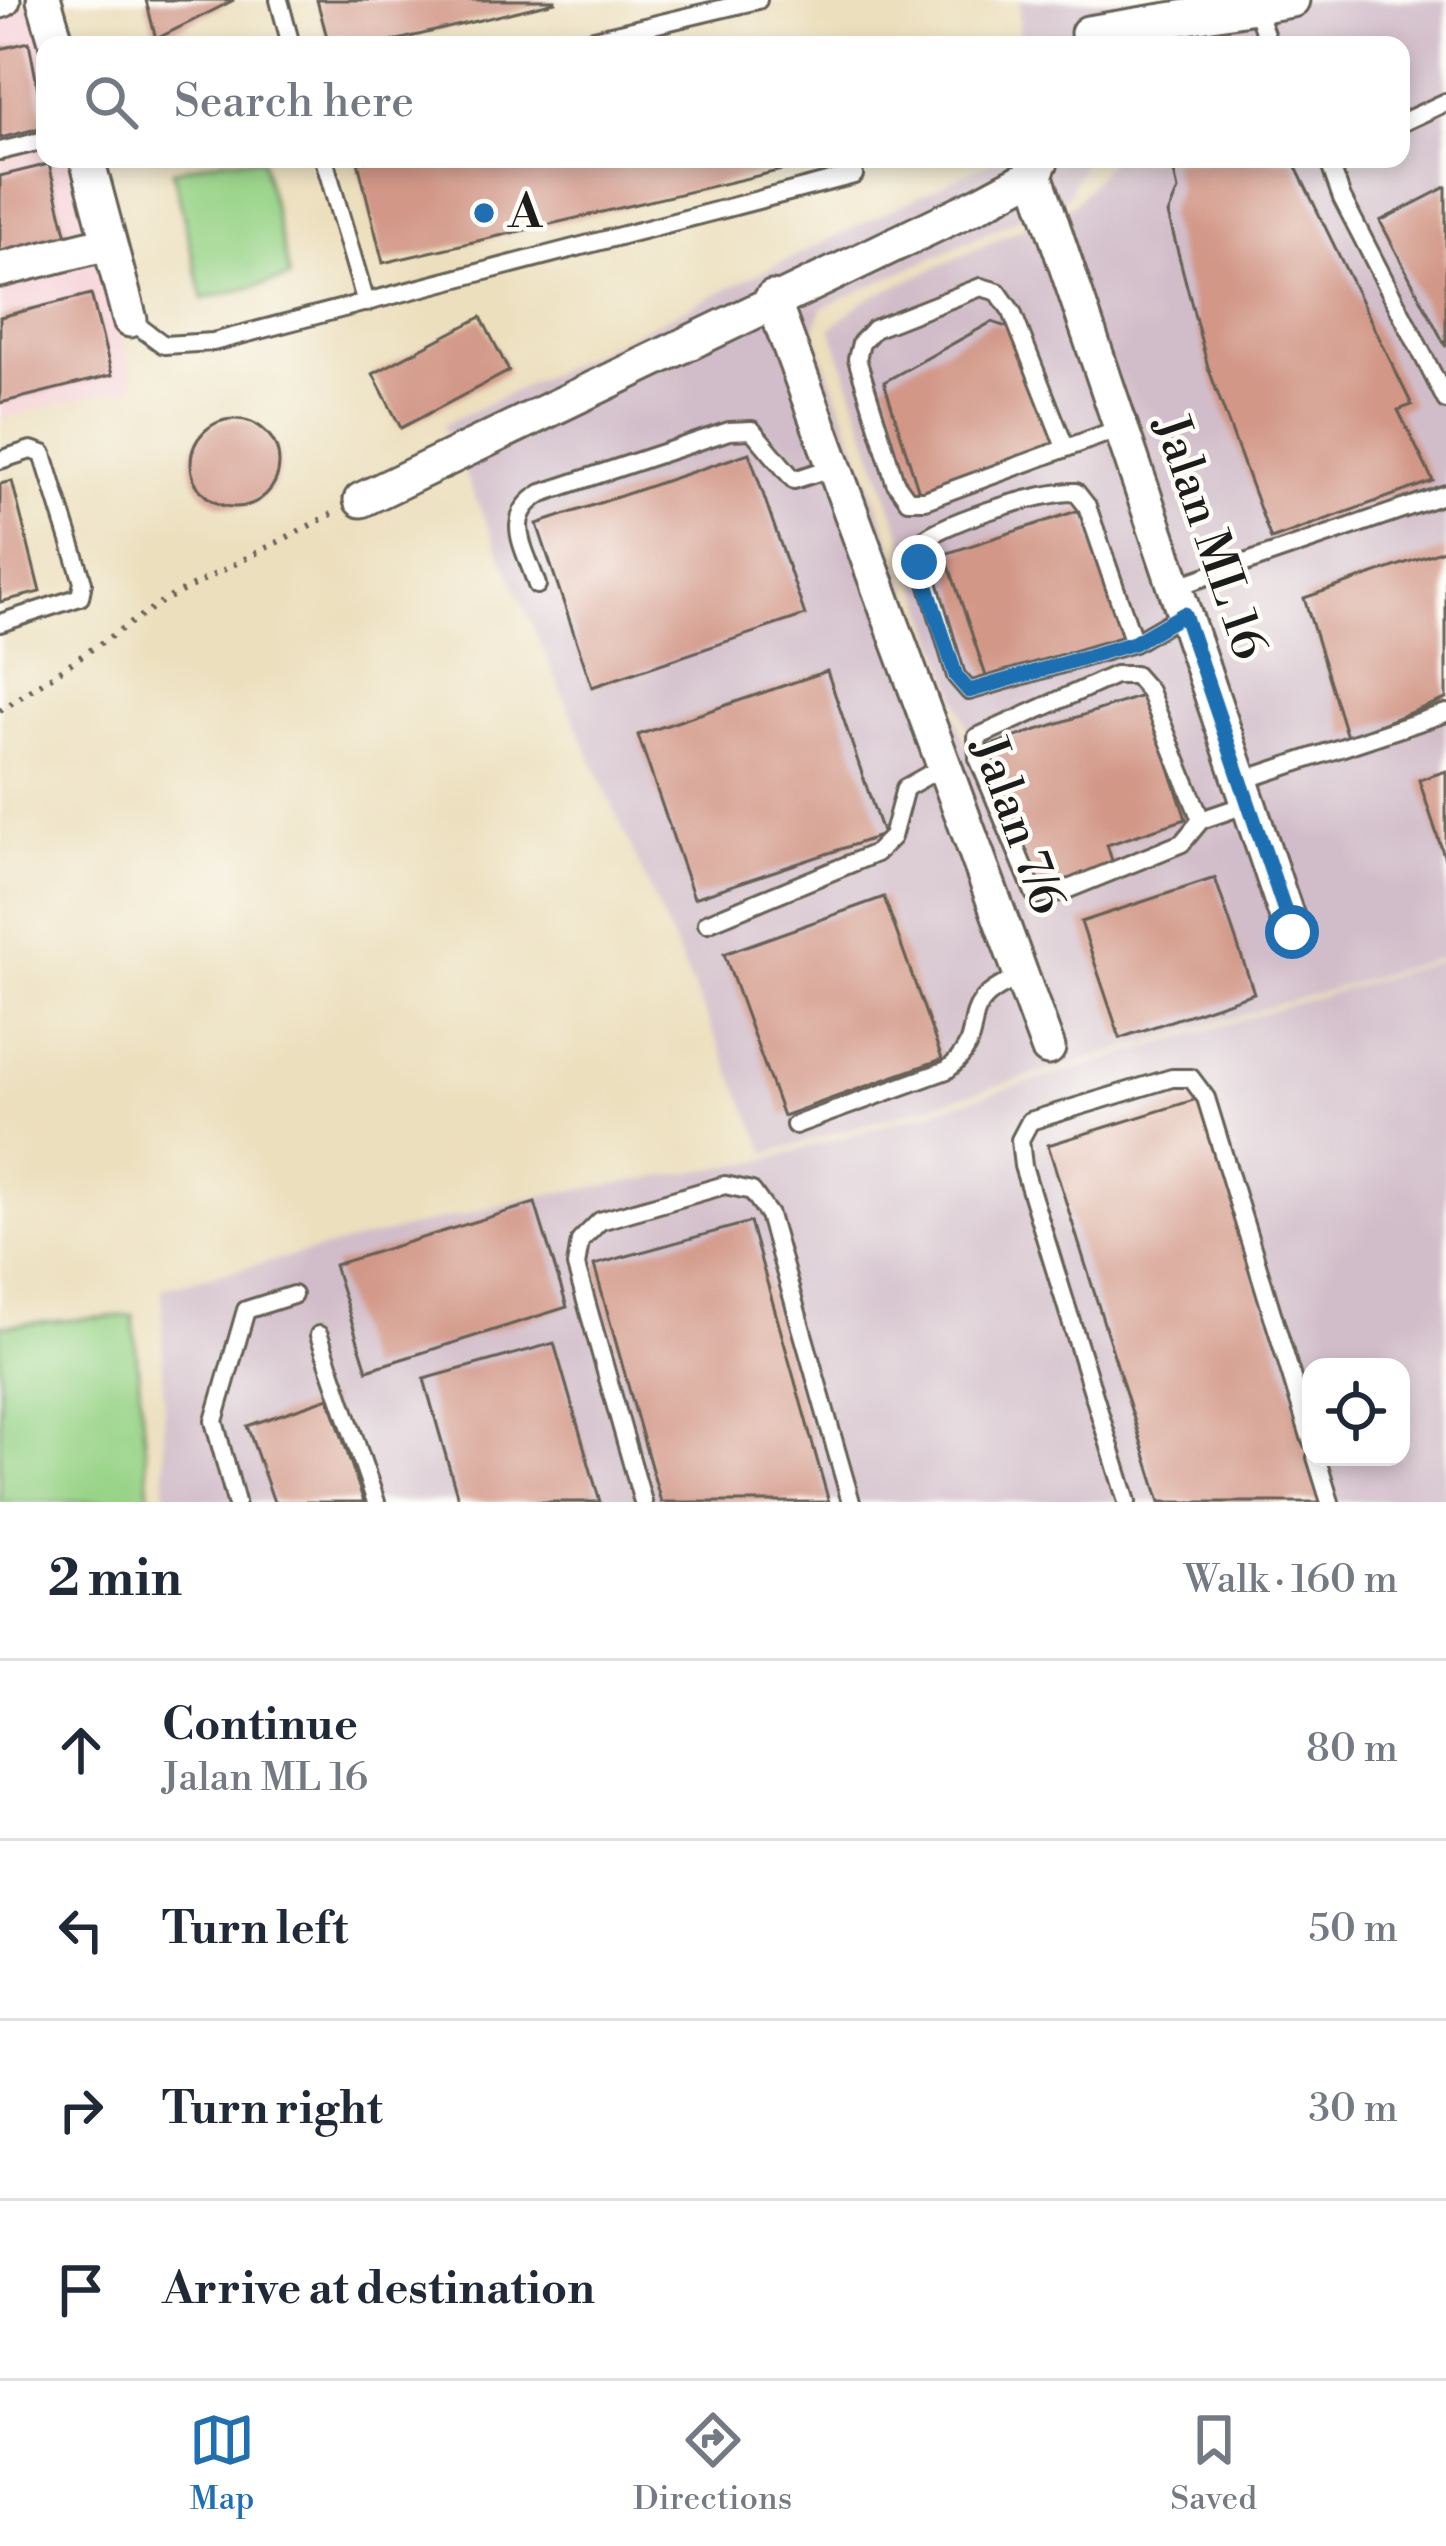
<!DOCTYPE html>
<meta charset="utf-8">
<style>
:root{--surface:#fff;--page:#f2f2f3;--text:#1f2937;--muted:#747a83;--line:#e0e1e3;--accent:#1f6fb2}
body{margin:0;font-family:"Libre Bodoni",serif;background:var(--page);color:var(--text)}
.controls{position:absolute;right:36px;bottom:36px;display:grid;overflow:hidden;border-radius:24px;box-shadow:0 6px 18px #0003}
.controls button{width:108px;height:108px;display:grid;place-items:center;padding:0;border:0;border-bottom:3px solid var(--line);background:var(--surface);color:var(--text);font:60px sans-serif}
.stop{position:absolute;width:36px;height:36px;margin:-27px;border:9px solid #1f6fb2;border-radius:50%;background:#fff}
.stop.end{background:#1f6fb2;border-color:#fff;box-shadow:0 3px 12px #0008}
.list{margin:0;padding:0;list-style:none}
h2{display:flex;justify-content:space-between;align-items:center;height:156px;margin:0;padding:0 48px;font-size:51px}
h2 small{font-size:39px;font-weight:400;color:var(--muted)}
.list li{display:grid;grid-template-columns:78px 1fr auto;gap:36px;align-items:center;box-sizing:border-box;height:180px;padding:0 48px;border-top:3px solid var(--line)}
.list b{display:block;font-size:45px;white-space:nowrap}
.list p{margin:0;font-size:39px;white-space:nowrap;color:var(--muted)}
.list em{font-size:39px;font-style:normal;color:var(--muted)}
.icon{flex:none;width:66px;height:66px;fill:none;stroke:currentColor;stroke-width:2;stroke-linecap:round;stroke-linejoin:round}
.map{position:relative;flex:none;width:1446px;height:1502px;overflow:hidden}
.search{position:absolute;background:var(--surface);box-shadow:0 6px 18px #0003;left:36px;right:36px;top:36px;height:132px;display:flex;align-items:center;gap:30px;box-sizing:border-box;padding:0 42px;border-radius:24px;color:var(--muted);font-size:45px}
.sheet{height:876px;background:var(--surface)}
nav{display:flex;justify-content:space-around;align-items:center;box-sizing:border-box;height:168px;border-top:3px solid var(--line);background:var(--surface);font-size:33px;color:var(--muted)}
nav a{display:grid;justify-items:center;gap:6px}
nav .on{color:var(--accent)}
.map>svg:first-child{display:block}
.built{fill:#f6cfd7}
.industrial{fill:#d1bdc9;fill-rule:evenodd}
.green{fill:#98d387;stroke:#5a7852;stroke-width:3}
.building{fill:#d29787}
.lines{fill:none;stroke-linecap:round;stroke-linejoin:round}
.lane-casing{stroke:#656054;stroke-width:22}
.street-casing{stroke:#656054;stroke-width:39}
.path{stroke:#656054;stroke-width:6;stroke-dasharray:3 9;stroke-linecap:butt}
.lane{stroke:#fff;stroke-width:16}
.street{stroke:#fff;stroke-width:33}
.route{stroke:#1f6fb2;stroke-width:15}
.poi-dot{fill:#1f6fb2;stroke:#fdfcf7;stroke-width:4.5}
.labels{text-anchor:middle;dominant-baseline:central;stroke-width:9;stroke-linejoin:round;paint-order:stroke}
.poi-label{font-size:48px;font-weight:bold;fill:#1c1c1c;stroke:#fdfcf7;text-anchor:start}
.street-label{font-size:48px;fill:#1c1c1c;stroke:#fdfcf7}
</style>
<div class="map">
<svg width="1446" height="1502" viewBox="0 0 1446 1502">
<rect width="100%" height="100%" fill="#fdfcf7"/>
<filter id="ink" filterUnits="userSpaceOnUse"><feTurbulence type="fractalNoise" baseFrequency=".00833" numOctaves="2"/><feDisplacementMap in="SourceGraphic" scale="24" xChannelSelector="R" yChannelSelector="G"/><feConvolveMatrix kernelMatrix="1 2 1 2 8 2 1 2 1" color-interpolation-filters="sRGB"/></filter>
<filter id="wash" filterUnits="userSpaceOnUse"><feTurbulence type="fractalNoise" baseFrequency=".004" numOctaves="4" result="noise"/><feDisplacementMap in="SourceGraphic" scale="48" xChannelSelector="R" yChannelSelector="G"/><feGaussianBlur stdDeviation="2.7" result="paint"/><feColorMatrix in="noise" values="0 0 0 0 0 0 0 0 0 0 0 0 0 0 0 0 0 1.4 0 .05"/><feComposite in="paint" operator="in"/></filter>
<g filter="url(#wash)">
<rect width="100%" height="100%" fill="#ecdfbd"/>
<path class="built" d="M 34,4 L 45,45 L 45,159 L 75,159 L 135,385 L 0,418 L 0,13 Z"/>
<g class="industrial">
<path d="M 1020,0 L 1446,0 L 1446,956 L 767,1153 L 443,425 L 997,159 L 1084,159 L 1068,196 L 822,308 L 814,331 L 1054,984 L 831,328 L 865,300 L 1074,204 L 1111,159 L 1401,159 L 1401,45 L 1019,45 Z"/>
<path d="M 1446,959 L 1446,1502 L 165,1502 L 162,1288 L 539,1196 L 762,1161 ZM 1311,1367 L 1401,1367 L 1401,1457 L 1311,1457 Z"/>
</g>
<g class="green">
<path d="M 224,159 L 262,159 L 290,278 L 203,299 L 173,171 Z"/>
<path d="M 133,1315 L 150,1502 L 0,1502 L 0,1326 Z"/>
</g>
<g id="blocks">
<g class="building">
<path d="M 146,0 L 234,0 L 156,39 Z"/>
<path d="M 317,0 L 555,0 L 555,2 L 377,45 L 329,45 Z"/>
<path d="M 29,42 L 45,127 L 0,138 L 0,49 Z"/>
<path d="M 372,159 L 820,159 L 821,161 L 383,263 L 358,162 Z"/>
<path d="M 1171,159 L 1292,159 L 1412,405 L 1398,410 L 1433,481 L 1271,539 L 1208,367 L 1168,214 L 1178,190 Z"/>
<path d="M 49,164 L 68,241 L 0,257 L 0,176 Z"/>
<path d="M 1446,187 L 1446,347 L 1380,221 Z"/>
<path d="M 91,294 L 112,375 L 0,403 L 0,317 Z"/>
<path d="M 481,317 L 509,371 L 401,428 L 373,374 Z"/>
<path d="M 992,322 L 1015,330 L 1059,442 L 919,492 L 884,382 Z"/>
<circle cx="235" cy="463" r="44"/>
<path d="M 749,453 L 805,615 L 592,687 L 537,524 Z"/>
<path d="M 12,481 L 40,592 L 0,602 L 0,484 Z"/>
<path d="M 1083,509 L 1126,640 L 989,685 L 945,554 Z"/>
<path d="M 1446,549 L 1446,699 L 1347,737 L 1304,598 Z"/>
<path d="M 827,671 L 883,835 L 694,898 L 638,735 Z"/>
<path d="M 1145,695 L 1186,819 L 1107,845 L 1114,867 L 1037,893 L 988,746 Z"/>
<path d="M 1446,771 L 1446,859 L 1445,859 L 1419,780 Z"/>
<path d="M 1215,878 L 1254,993 L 1120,1038 L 1081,922 Z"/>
<path d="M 884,897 L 942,1059 L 783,1116 L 724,954 Z"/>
<path d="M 1200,1098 L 1311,1453 L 1326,1502 L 1160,1502 L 1048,1145 Z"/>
<path d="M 535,1203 L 567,1307 L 367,1370 L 334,1265 Z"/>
<path d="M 750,1222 L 829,1502 L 661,1502 L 594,1265 Z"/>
<path d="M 554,1343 L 600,1502 L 459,1502 L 424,1379 Z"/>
<path d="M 329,1398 L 364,1502 L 274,1502 L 247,1426 Z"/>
</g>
</g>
</g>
<g filter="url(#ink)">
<use href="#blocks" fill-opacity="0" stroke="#656054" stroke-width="3"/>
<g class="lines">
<defs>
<g id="lane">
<path d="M 279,0 L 291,45"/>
<path d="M 1253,1 L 1269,45"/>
<path d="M 569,45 L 758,0"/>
<path d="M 1401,123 L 1446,102"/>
<path d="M 0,151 L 45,140"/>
<path d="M 324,159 L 366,303"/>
<path d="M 1328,159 L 1342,198 L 1446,400"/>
<path d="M 130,320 L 164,345 L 213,342 L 854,175"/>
<path d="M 1065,447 L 1012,312 L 998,292 L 981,287 L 874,329 L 861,343 L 857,359 L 895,482 L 908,500 L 925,500 L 1121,428"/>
<path d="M 0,460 L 31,450 L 43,454 L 83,582 L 80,597 L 0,623"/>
<path d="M 537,585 C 525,547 501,517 542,493 L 729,431 L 752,430 L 794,480 L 834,467"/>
<path d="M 1175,587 L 1446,494"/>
<path d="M 1134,643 L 1087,506 L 1076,492 C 1046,490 935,523 917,546 L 956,676 L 969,691 L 1134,643 L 1184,614"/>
<path d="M 1241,781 L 1446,713"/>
<path d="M 1201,820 L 1149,691 L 1135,675 L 1115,675 L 977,737 L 978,758 L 1035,895 L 1061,892 L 1182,843 L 1201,820 L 1248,804"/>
<path d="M 707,923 L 876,853 L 892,837 L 905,788 L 944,766"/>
<path d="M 795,1125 L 947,1070 C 995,1032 946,1006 1021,977"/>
<path d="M 319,1335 L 376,1502"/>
<path d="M 1316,1457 L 1330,1502"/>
<path d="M 236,1502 L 214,1421 L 246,1310 L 293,1295"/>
<path d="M 643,1502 L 576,1266 L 580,1241 L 600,1221 L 725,1185 L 752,1191 L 769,1215 L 851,1502"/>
<path d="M 1127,1502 L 1023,1166 L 1020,1140 L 1030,1121 L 1172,1078 L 1191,1078 L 1206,1098 L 1311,1440"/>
</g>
<g id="street">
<path d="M 44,0 L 57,45"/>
<path d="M 0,1 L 3,0"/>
<path d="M 1088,33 L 1292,0"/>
<path d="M 87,159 L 130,320"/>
<path d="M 1035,174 L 1292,932"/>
<path d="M 0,270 L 108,243"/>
<path d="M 772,298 L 1048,1048"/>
<path d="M 361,500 L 979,204 L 1035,174 L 1042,159"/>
</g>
</defs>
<use href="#lane" class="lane-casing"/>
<use href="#street" class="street-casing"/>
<path class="path" d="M 0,711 L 163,601 L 336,512"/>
<use href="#lane" class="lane"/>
<use href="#street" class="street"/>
</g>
</g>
<g class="lines" filter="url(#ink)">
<path class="route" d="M 919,562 L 956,676 L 969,691 L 1134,643 L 1184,614 L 1292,932"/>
</g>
<circle class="poi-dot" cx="484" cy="213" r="12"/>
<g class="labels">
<g class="poi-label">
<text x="508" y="213">A</text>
</g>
<g class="street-label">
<text transform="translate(1209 538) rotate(71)">Jalan ML 16</text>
<text transform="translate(1017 826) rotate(70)">Jalan 7/6</text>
</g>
</g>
</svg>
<div class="controls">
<button><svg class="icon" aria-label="locate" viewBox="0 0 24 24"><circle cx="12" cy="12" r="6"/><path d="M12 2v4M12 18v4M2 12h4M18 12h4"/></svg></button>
</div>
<div class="stop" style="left:1292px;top:932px"></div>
<div class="stop end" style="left:919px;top:562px"></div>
<div class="search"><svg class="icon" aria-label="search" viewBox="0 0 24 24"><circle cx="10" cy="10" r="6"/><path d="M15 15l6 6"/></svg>Search here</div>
</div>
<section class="sheet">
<h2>2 min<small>Walk · 160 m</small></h2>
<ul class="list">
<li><svg class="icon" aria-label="ahead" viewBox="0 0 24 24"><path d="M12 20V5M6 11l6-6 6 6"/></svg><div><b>Continue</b><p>Jalan ML 16</p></div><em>80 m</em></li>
<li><svg class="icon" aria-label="left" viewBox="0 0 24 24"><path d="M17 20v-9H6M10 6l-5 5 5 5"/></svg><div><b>Turn left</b></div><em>50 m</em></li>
<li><svg class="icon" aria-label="right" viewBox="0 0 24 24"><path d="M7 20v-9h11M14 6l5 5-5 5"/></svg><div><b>Turn right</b></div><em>30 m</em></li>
<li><svg class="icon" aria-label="arrive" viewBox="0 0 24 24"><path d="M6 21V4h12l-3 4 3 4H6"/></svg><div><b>Arrive at destination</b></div></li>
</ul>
</section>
<nav>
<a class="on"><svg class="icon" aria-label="map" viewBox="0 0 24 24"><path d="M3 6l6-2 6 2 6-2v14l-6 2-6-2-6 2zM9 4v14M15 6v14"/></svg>Map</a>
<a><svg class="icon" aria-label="directions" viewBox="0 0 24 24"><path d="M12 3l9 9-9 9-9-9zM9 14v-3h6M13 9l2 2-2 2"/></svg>Directions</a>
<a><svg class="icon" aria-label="saved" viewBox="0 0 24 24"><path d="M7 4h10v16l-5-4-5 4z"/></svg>Saved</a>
</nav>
